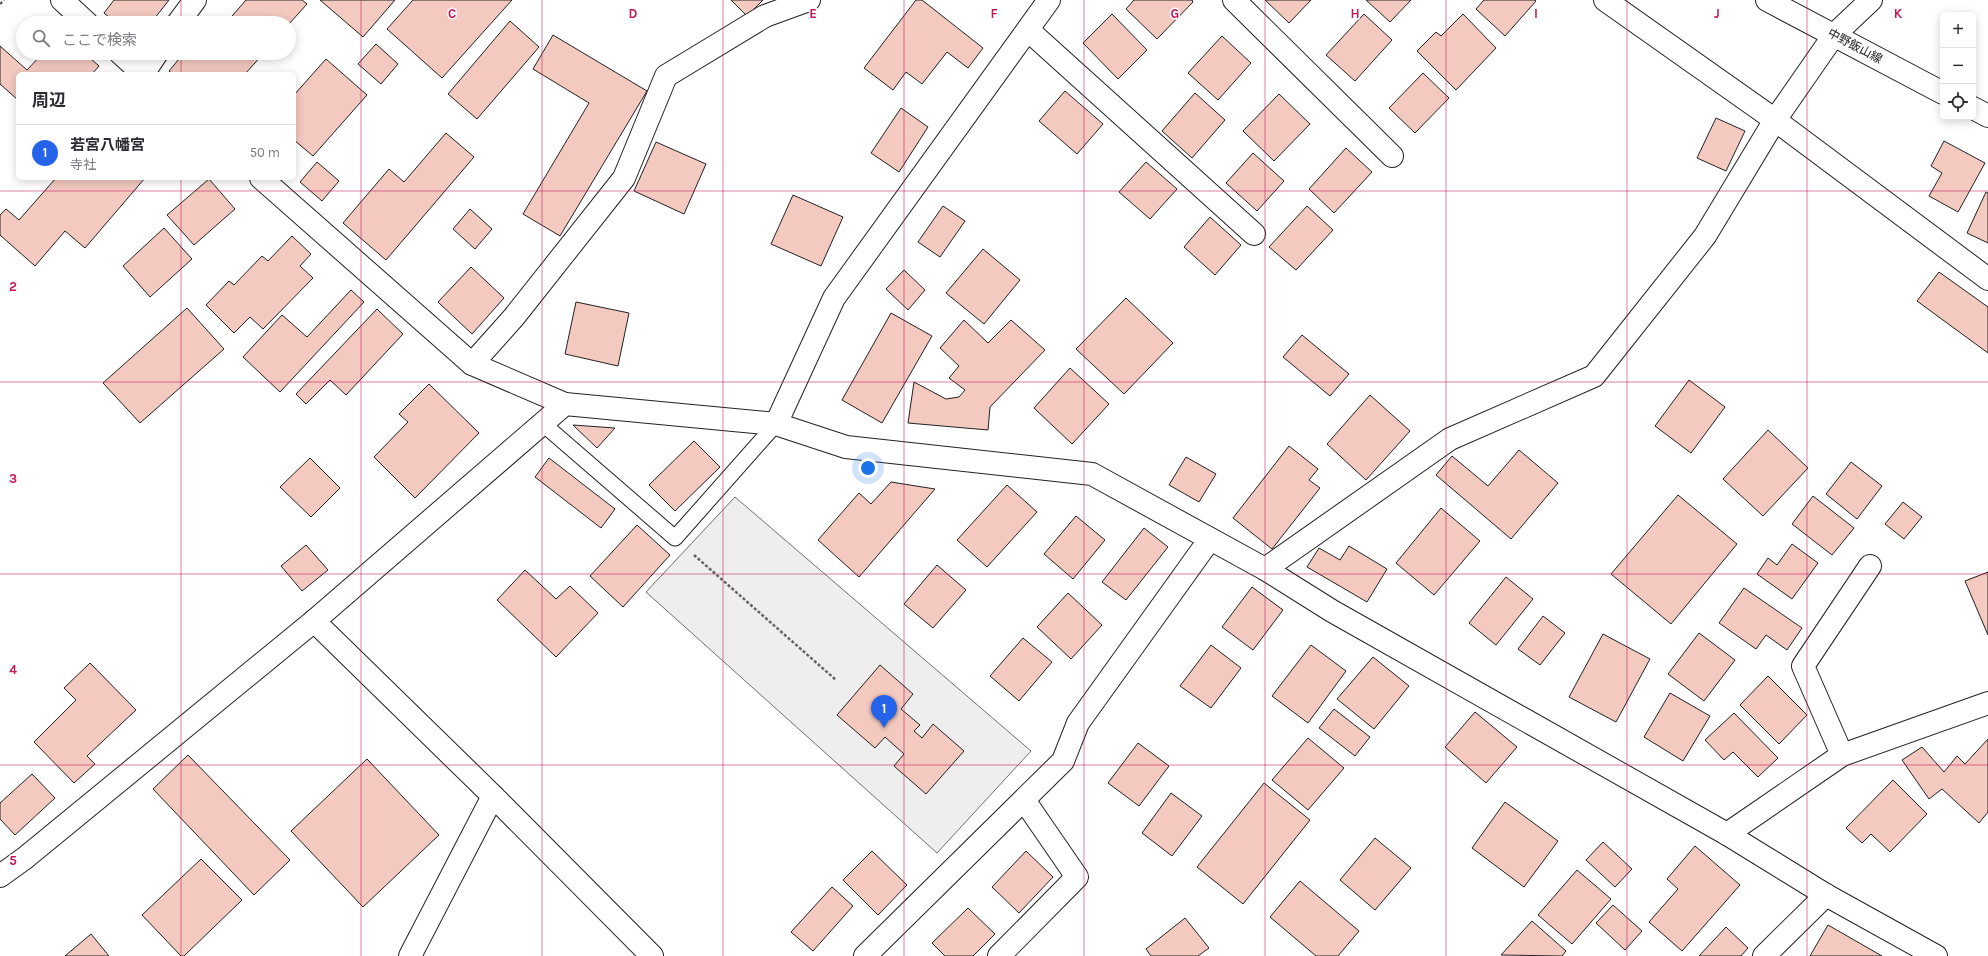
<!DOCTYPE html>
<html lang="ja">
<meta charset="utf-8">
<style>
:root{--surface:#fff;--page:#f2f2f3;--text:#2b2b33;--muted:#7c7c81;--line:#e1e1e2;--accent:#2563eb}
body{margin:0;font-family:Karla,"Noto Sans JP",sans-serif;background:var(--page);color:var(--text)}
.controls{position:absolute;right:12px;top:12px;display:grid;overflow:hidden;border-radius:6px;box-shadow:0 2px 10px #0003}
.controls button{width:36px;height:36px;display:grid;place-items:center;padding:0;border:0;border-bottom:1px solid var(--line);background:var(--surface);color:var(--text);font:20px sans-serif}
.you{position:absolute;left:868px;top:468px;width:14px;height:14px;margin:-10px;border:3px solid #fff;border-radius:50%;background:#1a73e8;box-shadow:0 0 0 6px #1a73e833}
.badge{display:grid;place-items:center;width:26px;height:26px;border-radius:50%;background:var(--accent);color:#fff;font-size:13px;font-weight:700}
.pin{position:absolute;translate:-50% -33px;filter:drop-shadow(0 1px 2px #0008)}
.pin::after{content:'';position:absolute;top:21px;width:14px;height:12px;background:inherit;clip-path:polygon(0 0,100% 0,50% 100%)}
.list{margin:0;padding:0;list-style:none}
h2{display:flex;justify-content:space-between;align-items:center;height:52px;margin:0;padding:0 16px;font-size:17px}
h2 small{font-size:13px;font-weight:400;color:var(--muted)}
.list li{display:grid;grid-template-columns:26px 1fr auto;gap:12px;align-items:center;box-sizing:border-box;height:56px;padding:0 16px;border-top:1px solid var(--line)}
.list b{display:block;font-size:15px;white-space:nowrap}
.list p{margin:0;font-size:13px;white-space:nowrap;color:var(--muted)}
.list em{font-size:13px;font-style:normal;color:var(--muted)}
.icon{flex:none;width:22px;height:22px;fill:none;stroke:currentColor;stroke-width:2;stroke-linecap:round;stroke-linejoin:round}
.map{position:relative;flex:none;width:1988px;height:956px;overflow:hidden}
.search{position:absolute;background:var(--surface);box-shadow:0 2px 10px #0003;left:16px;top:16px;width:280px;height:44px;display:flex;align-items:center;gap:10px;box-sizing:border-box;padding:0 14px;border-radius:22px;color:var(--muted);font-size:15px}
.panel{position:absolute;background:var(--surface);box-shadow:0 2px 10px #0003;left:16px;top:72px;width:280px;height:108px;border-radius:6px}
.map>svg:first-child{display:block}
.green{fill:#eee;stroke:#6f6f6f}
.building{fill:#f3c9c0;stroke:#222}
.lines{fill:none;stroke-linecap:round;stroke-linejoin:round}
.service-casing{stroke:#222;stroke-width:17}
.minor-casing{stroke:#222;stroke-width:24}
.tertiary-casing{stroke:#222;stroke-width:24}
.secondary-casing{stroke:#222;stroke-width:24}
.path{stroke:#646464;stroke-width:2.5;stroke-dasharray:3 2;stroke-linecap:butt}
.service{stroke:#fff;stroke-width:15}
.minor{stroke:#fff;stroke-width:22}
.tertiary{stroke:#fff;stroke-width:22}
.secondary{stroke:#fff;stroke-width:22}
.grid{fill:none;stroke:#c2185b;stroke-width:1;stroke-opacity:0.55}
.labels{text-anchor:middle;dominant-baseline:central;stroke-width:3;stroke-linejoin:round;paint-order:stroke}
.street-label{font-size:12px;fill:#222;stroke:#fff}
.grid-label{font-size:13px;text-anchor:middle;font-weight:bold;fill:#c2185b;stroke:#fff;stroke-width:3;stroke-linejoin:round;paint-order:stroke}
</style>
<div class="map">
<svg width="1988" height="956" viewBox="0 0 1988 956">
<rect width="100%" height="100%" fill="#fff"/>
<path class="green" d="M 735,497 L 1031,751 L 937,853 L 646,592 Z"/>
<g class="building">
<path d="M 114,0 L 169,0 L 151,23 L 116,23 L 104,13 Z"/>
<path d="M 246,0 L 302,0 L 307,4 L 289,24 L 226,23 Z"/>
<path d="M 320,0 L 395,0 L 363,37 Z"/>
<path d="M 413,0 L 512,0 L 442,78 L 387,29 Z"/>
<path d="M 731,0 L 763,0 L 747,16 Z"/>
<path d="M 916,0 L 922,0 L 983,48 L 968,68 L 947,52 L 922,84 L 906,72 L 893,90 L 864,68 Z"/>
<path d="M 1134,0 L 1192,0 L 1193,2 L 1157,39 L 1126,9 Z"/>
<path d="M 1265,0 L 1311,0 L 1289,23 Z"/>
<path d="M 1366,0 L 1411,0 L 1390,22 Z"/>
<path d="M 1484,0 L 1534,0 L 1536,1 L 1505,36 L 1476,9 Z"/>
<path d="M 1112,14 L 1147,50 L 1118,79 L 1083,43 Z"/>
<path d="M 1364,14 L 1392,40 L 1355,81 L 1326,55 Z"/>
<path d="M 1463,14 L 1496,48 L 1456,90 L 1417,51 L 1436,32 L 1441,36 Z"/>
<path d="M 510,21 L 539,47 L 477,119 L 448,94 Z"/>
<path d="M 553,35 L 647,91 L 560,236 L 523,214 L 589,103 L 533,69 Z"/>
<path d="M 1222,36 L 1251,63 L 1218,100 L 1188,73 Z"/>
<path d="M 376,44 L 398,64 L 381,84 L 358,64 Z"/>
<path d="M 0,46 L 27,70 L 43,53 L 84,53 L 99,66 L 92,74 L 18,74 L 18,100 L 0,84 Z"/>
<path d="M 184,53 L 189,53 L 195,58 L 200,53 L 264,53 L 245,74 L 173,74 L 169,71 Z"/>
<path d="M 326,59 L 367,95 L 313,156 L 294,140 L 294,95 Z"/>
<path d="M 1423,73 L 1449,98 L 1415,133 L 1389,108 Z"/>
<path d="M 1065,91 L 1103,124 L 1077,154 L 1039,121 Z"/>
<path d="M 1195,93 L 1225,120 L 1192,158 L 1162,131 Z"/>
<path d="M 1279,94 L 1310,124 L 1274,161 L 1243,131 Z"/>
<path d="M 901,108 L 928,127 L 899,172 L 871,153 Z"/>
<path d="M 1716,118 L 1745,131 L 1726,171 L 1697,158 Z"/>
<path d="M 446,133 L 474,157 L 386,260 L 343,223 L 389,169 L 404,182 Z"/>
<path d="M 1944,141 L 1985,163 L 1958,212 L 1929,196 L 1942,173 L 1931,166 Z"/>
<path d="M 656,142 L 706,164 L 684,214 L 634,191 Z"/>
<path d="M 1346,148 L 1372,172 L 1334,213 L 1309,189 Z"/>
<path d="M 1253,153 L 1284,181 L 1257,211 L 1226,183 Z"/>
<path d="M 317,162 L 339,181 L 322,201 L 300,182 Z"/>
<path d="M 1146,162 L 1177,189 L 1150,219 L 1119,192 Z"/>
<path d="M 56,178 L 145,178 L 85,248 L 65,231 L 35,266 L 0,235 L 0,215 L 6,209 L 19,220 Z"/>
<path d="M 209,179 L 235,209 L 194,245 L 167,215 Z"/>
<path d="M 1986,192 L 1988,193 L 1988,243 L 1967,233 Z"/>
<path d="M 793,195 L 843,217 L 821,266 L 771,244 Z"/>
<path d="M 943,206 L 965,221 L 940,257 L 918,242 Z"/>
<path d="M 1307,206 L 1333,230 L 1296,270 L 1269,247 Z"/>
<path d="M 470,209 L 492,229 L 475,249 L 453,229 Z"/>
<path d="M 1210,217 L 1241,245 L 1215,275 L 1184,247 Z"/>
<path d="M 164,228 L 192,259 L 150,297 L 123,266 Z"/>
<path d="M 292,236 L 311,254 L 300,266 L 313,278 L 263,329 L 250,317 L 234,333 L 206,305 L 229,281 L 234,285 L 262,256 L 268,261 Z"/>
<path d="M 983,249 L 1020,280 L 984,324 L 946,293 Z"/>
<path d="M 471,267 L 504,298 L 472,334 L 438,302 Z"/>
<path d="M 904,270 L 925,290 L 908,310 L 886,289 Z"/>
<path d="M 1939,272 L 1988,307 L 1988,353 L 1917,301 Z"/>
<path d="M 351,290 L 364,302 L 280,392 L 243,357 L 282,315 L 307,337 Z"/>
<path d="M 1126,298 L 1173,343 L 1124,394 L 1076,349 Z"/>
<path d="M 576,302 L 629,313 L 618,366 L 565,354 Z"/>
<path d="M 187,308 L 224,349 L 140,423 L 103,383 Z"/>
<path d="M 377,309 L 403,334 L 346,395 L 330,380 L 306,404 L 296,394 Z"/>
<path d="M 891,313 L 932,336 L 882,423 L 842,400 Z"/>
<path d="M 964,320 L 988,343 L 1011,320 L 1045,350 L 990,407 L 988,430 L 908,423 L 914,382 L 946,399 L 959,397 L 965,390 L 949,378 L 959,366 L 940,348 Z"/>
<path d="M 1302,335 L 1349,374 L 1330,396 L 1283,357 Z"/>
<path d="M 1070,368 L 1109,404 L 1072,444 L 1034,408 Z"/>
<path d="M 1689,380 L 1725,407 L 1691,453 L 1655,426 Z"/>
<path d="M 429,384 L 479,433 L 415,498 L 374,457 L 408,422 L 399,414 Z"/>
<path d="M 1370,395 L 1410,431 L 1366,480 L 1327,444 Z"/>
<path d="M 573,425 L 615,428 L 597,448 Z"/>
<path d="M 1768,430 L 1808,468 L 1763,516 L 1723,479 Z"/>
<path d="M 694,441 L 720,467 L 675,511 L 649,485 Z"/>
<path d="M 1289,446 L 1318,469 L 1309,480 L 1320,488 L 1272,549 L 1233,518 Z"/>
<path d="M 1519,450 L 1558,483 L 1511,539 L 1436,475 L 1452,456 L 1488,486 Z"/>
<path d="M 1186,457 L 1216,474 L 1199,502 L 1169,485 Z"/>
<path d="M 310,458 L 340,488 L 311,517 L 280,487 Z"/>
<path d="M 549,458 L 615,509 L 601,528 L 535,477 Z"/>
<path d="M 1851,462 L 1882,486 L 1857,519 L 1826,494 Z"/>
<path d="M 891,482 L 935,489 L 859,577 L 818,540 L 859,493 L 871,504 Z"/>
<path d="M 1007,485 L 1037,512 L 987,567 L 957,540 Z"/>
<path d="M 1678,495 L 1737,544 L 1671,624 L 1611,574 Z"/>
<path d="M 1813,496 L 1854,528 L 1832,555 L 1792,524 Z"/>
<path d="M 1903,502 L 1922,517 L 1904,539 L 1885,524 Z"/>
<path d="M 1441,508 L 1480,541 L 1434,595 L 1396,563 Z"/>
<path d="M 1076,516 L 1105,540 L 1073,579 L 1044,554 Z"/>
<path d="M 637,525 L 670,555 L 623,607 L 590,576 Z"/>
<path d="M 1144,528 L 1168,547 L 1126,600 L 1102,582 Z"/>
<path d="M 1792,544 L 1818,563 L 1792,599 L 1757,574 L 1768,558 L 1777,565 Z"/>
<path d="M 306,545 L 328,570 L 302,591 L 281,566 Z"/>
<path d="M 1349,546 L 1387,569 L 1367,602 L 1307,567 L 1319,548 L 1340,560 Z"/>
<path d="M 937,565 L 966,590 L 933,628 L 904,604 Z"/>
<path d="M 525,570 L 556,599 L 570,586 L 598,613 L 556,657 L 497,600 Z"/>
<path d="M 1988,572 L 1988,635 L 1965,581 Z"/>
<path d="M 1506,577 L 1533,599 L 1496,645 L 1469,623 Z"/>
<path d="M 1252,587 L 1283,610 L 1253,650 L 1222,627 Z"/>
<path d="M 1744,588 L 1802,628 L 1787,650 L 1766,635 L 1756,649 L 1719,623 Z"/>
<path d="M 1068,593 L 1102,625 L 1071,659 L 1037,627 Z"/>
<path d="M 1543,616 L 1565,633 L 1540,665 L 1518,649 Z"/>
<path d="M 1699,633 L 1735,660 L 1704,701 L 1668,674 Z"/>
<path d="M 1603,634 L 1650,659 L 1616,722 L 1569,697 Z"/>
<path d="M 1023,638 L 1052,662 L 1019,701 L 990,676 Z"/>
<path d="M 1211,645 L 1241,668 L 1211,708 L 1180,686 Z"/>
<path d="M 1311,645 L 1346,671 L 1308,723 L 1272,696 Z"/>
<path d="M 1373,657 L 1409,686 L 1374,729 L 1337,699 Z"/>
<path d="M 90,663 L 136,710 L 87,756 L 95,764 L 74,783 L 34,742 L 76,700 L 64,688 Z"/>
<path d="M 880,665 L 913,694 L 901,709 L 920,725 L 914,731 L 922,738 L 933,724 L 964,751 L 926,794 L 894,766 L 904,754 L 885,737 L 875,748 L 837,715 Z"/>
<path d="M 1768,676 L 1807,715 L 1779,744 L 1740,705 Z"/>
<path d="M 1670,693 L 1710,716 L 1683,761 L 1644,737 Z"/>
<path d="M 1334,709 L 1370,737 L 1355,756 L 1319,728 Z"/>
<path d="M 1475,712 L 1517,747 L 1486,783 L 1445,747 Z"/>
<path d="M 1734,713 L 1778,758 L 1758,777 L 1733,752 L 1724,760 L 1705,740 Z"/>
<path d="M 1308,738 L 1344,768 L 1308,810 L 1272,780 Z"/>
<path d="M 1988,739 L 1988,812 L 1979,823 L 1942,789 L 1929,799 L 1902,760 L 1922,747 L 1944,772 L 1957,756 L 1965,764 Z"/>
<path d="M 1138,743 L 1169,766 L 1139,806 L 1108,783 Z"/>
<path d="M 188,755 L 290,860 L 254,895 L 153,789 Z"/>
<path d="M 367,759 L 439,835 L 363,907 L 291,831 Z"/>
<path d="M 32,774 L 55,798 L 15,835 L 0,819 L 0,803 Z"/>
<path d="M 1893,780 L 1927,814 L 1890,852 L 1871,834 L 1862,843 L 1846,828 Z"/>
<path d="M 1264,783 L 1310,820 L 1243,904 L 1197,867 Z"/>
<path d="M 1171,793 L 1202,816 L 1172,856 L 1142,833 Z"/>
<path d="M 1505,802 L 1558,841 L 1524,887 L 1472,848 Z"/>
<path d="M 1375,838 L 1411,868 L 1375,910 L 1340,880 Z"/>
<path d="M 1603,842 L 1632,869 L 1615,887 L 1586,860 Z"/>
<path d="M 1695,846 L 1740,885 L 1682,951 L 1649,922 L 1678,889 L 1667,879 Z"/>
<path d="M 872,851 L 907,885 L 878,915 L 843,880 Z"/>
<path d="M 1026,851 L 1053,877 L 1019,913 L 992,887 Z"/>
<path d="M 201,859 L 242,900 L 184,956 L 181,956 L 142,915 Z"/>
<path d="M 1577,870 L 1611,899 L 1572,944 L 1538,915 Z"/>
<path d="M 1300,881 L 1359,931 L 1338,956 L 1316,956 L 1270,917 Z"/>
<path d="M 832,887 L 853,906 L 813,951 L 791,932 Z"/>
<path d="M 1613,905 L 1642,931 L 1625,950 L 1596,923 Z"/>
<path d="M 968,908 L 995,934 L 973,956 L 945,956 L 932,943 Z"/>
<path d="M 1185,918 L 1209,948 L 1198,956 L 1151,956 L 1146,949 Z"/>
<path d="M 1532,921 L 1566,951 L 1562,956 L 1501,955 Z"/>
<path d="M 1828,925 L 1882,956 L 1810,956 Z"/>
<path d="M 1726,927 L 1748,948 L 1741,956 L 1699,956 Z"/>
<path d="M 91,934 L 109,956 L 65,956 Z"/>
</g>
<g class="lines">
<defs>
<path id="service" d="M 542,423 L 675,538 L 776,424"/>
<g id="minor">
<path d="M 1234,0 L 1392,156"/>
<path d="M 1605,0 L 1775,120 L 1988,279"/>
<path d="M 178,23 L 195,0"/>
<path d="M 1028,30 L 1254,234"/>
<path d="M 143,74 L 157,53"/>
<path d="M 472,364 L 514,317 L 624,178 L 666,76 L 765,16 L 809,0"/>
<path d="M 1265,569 L 1450,439 L 1594,376 L 1705,236 L 1775,120 L 1834,35 L 1871,0"/>
<path d="M 314,621 L 493,796 L 652,956"/>
<path d="M 1842,755 L 1803,666 L 1870,566"/>
<path d="M 1727,834 L 1842,755 L 1988,703"/>
<path d="M 410,956 L 493,796"/>
<path d="M 865,956 L 1063,761 L 1078,723 L 1210,539"/>
<path d="M 999,956 L 1077,877 L 1024,800"/>
<path d="M 1764,956 L 1826,895"/>
</g>
<g id="tertiary">
<path d="M 62,0 L 87,23"/>
<path d="M 120,53 L 143,74"/>
<path d="M 261,178 L 472,364 L 565,404 L 776,424 L 846,447 L 1092,474 L 1265,569 L 1332,611 L 1727,834 L 1826,895 L 1936,956"/>
<path d="M 776,424 L 834,298 L 1049,0"/>
<path d="M 0,876 L 25,858 L 314,621 L 565,404"/>
</g>
<g id="secondary">
<path d="M 1767,0 L 1943,93"/>
<path d="M 1973,108 L 1988,116"/>
</g>
</defs>
<use href="#service" class="service-casing"/>
<use href="#minor" class="minor-casing"/>
<use href="#tertiary" class="tertiary-casing"/>
<use href="#secondary" class="secondary-casing"/>
<g class="path">
<path d="M 0,4 L 4,0"/>
<path d="M 694,555 L 836,680"/>
</g>
<use href="#service" class="service"/>
<use href="#minor" class="minor"/>
<use href="#tertiary" class="tertiary"/>
<use href="#secondary" class="secondary"/>
</g>
<path class="grid" d="M 181,0 L 181,23M 361,0 L 361,956M 542,0 L 542,956M 723,0 L 723,956M 904,0 L 904,956M 1084,0 L 1084,956M 1265,0 L 1265,956M 1446,0 L 1446,956M 1627,0 L 1627,956M 1807,0 L 1807,956M 181,53 L 181,74M 181,178 L 181,956M 0,191 L 1988,191M 0,382 L 1988,382M 0,574 L 1988,574M 0,765 L 1988,765"/>
<g class="labels">
<g class="street-label">
<text transform="translate(1855 46) rotate(28)">中野飯山線</text>
</g>
</g>
<g class="grid-label">
<text x="452" y="18">C</text>
<text x="633" y="18">D</text>
<text x="813" y="18">E</text>
<text x="994" y="18">F</text>
<text x="1175" y="18">G</text>
<text x="1355" y="18">H</text>
<text x="1536" y="18">I</text>
<text x="1717" y="18">J</text>
<text x="1898" y="18">K</text>
<text x="13" y="291">2</text>
<text x="13" y="483">3</text>
<text x="13" y="674">4</text>
<text x="13" y="865">5</text>
</g>
</svg>
<div class="controls">
<button>+</button>
<button>−</button>
<button><svg class="icon" aria-label="locate" viewBox="0 0 24 24"><circle cx="12" cy="12" r="6"/><path d="M12 2v4M12 18v4M2 12h4M18 12h4"/></svg></button>
</div>
<div class="you"></div>
<div class="pin badge" style="left:884px;top:728px">1</div>
<div class="search"><svg class="icon" aria-label="search" viewBox="0 0 24 24"><circle cx="10" cy="10" r="6"/><path d="M15 15l6 6"/></svg>ここで検索</div>
<section class="panel">
<h2>周辺<small></small></h2>
<ul class="list">
<li><span class="badge">1</span><div><b>若宮八幡宮</b><p>寺社</p></div><em>50 m</em></li>
</ul>
</section>
</div>
